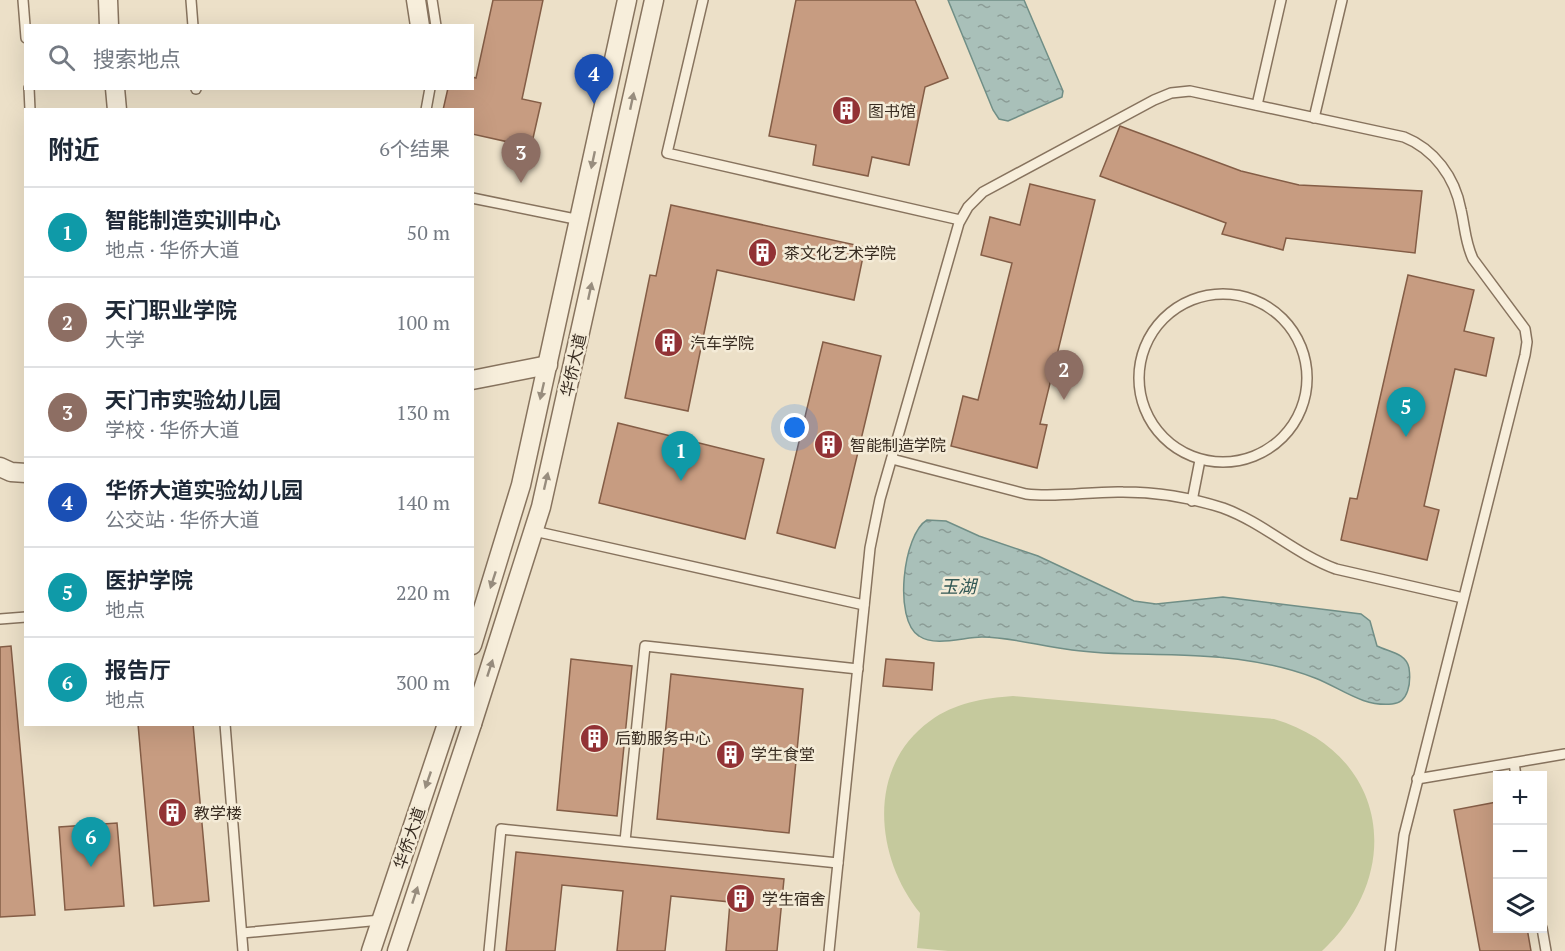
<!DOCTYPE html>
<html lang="zh">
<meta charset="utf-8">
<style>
:root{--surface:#fff;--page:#f6f6f7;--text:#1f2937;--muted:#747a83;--line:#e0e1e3;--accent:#db2777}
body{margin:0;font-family:"PT Serif","Noto Sans SC",serif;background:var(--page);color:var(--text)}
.controls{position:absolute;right:18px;bottom:18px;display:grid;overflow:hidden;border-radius:0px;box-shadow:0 6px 24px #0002}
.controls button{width:54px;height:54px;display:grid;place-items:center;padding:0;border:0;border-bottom:2px solid var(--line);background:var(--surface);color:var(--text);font:30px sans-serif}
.you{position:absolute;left:795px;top:428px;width:21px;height:21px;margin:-15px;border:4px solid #fff;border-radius:50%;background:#1a73e8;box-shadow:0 0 0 9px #1a73e833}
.badge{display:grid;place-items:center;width:39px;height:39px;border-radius:50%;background:var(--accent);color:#fff;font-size:20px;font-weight:700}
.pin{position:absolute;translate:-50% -50px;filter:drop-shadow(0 2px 3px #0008)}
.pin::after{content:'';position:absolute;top:32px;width:21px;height:18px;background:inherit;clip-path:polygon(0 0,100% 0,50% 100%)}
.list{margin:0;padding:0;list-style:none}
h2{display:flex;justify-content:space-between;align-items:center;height:78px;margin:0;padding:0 24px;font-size:26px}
h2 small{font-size:20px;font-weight:400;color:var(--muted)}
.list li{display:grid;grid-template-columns:39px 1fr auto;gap:18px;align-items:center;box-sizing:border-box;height:90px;padding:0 24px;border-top:2px solid var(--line)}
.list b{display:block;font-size:22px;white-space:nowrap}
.list p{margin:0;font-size:20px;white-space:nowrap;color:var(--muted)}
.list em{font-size:20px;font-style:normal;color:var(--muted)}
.icon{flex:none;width:33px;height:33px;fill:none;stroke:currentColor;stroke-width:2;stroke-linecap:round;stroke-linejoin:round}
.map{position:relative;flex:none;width:1565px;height:951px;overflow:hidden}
.search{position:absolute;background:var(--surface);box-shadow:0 6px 24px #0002;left:24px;top:24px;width:450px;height:66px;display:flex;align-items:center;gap:15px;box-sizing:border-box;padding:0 21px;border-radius:0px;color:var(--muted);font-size:22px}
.panel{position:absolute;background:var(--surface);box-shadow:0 6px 24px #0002;left:24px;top:108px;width:450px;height:618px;border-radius:0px}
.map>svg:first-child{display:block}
.green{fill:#c5c99d}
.water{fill:url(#water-ripples);stroke:#708e86;stroke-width:1.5}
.building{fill:#c79c81;stroke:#845d46;stroke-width:1.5}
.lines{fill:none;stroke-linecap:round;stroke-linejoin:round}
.service-casing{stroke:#87735e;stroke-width:12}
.minor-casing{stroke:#87735e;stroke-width:21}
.service{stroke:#f7eedb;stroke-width:9}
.minor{stroke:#f7eedb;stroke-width:18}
.oneway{fill:#988d7e}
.labels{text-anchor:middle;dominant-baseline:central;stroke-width:5;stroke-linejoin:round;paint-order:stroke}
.poi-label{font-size:16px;fill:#382c21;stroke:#f4ebd7;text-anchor:start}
.street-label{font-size:16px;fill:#382c21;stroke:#f4ebd7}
.water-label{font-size:18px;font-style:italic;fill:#315754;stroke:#f4ebd7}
</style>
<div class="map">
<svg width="1565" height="951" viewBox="0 0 1565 951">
<defs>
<pattern id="water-ripples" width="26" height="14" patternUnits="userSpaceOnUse" patternTransform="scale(1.5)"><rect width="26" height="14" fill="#a9c0b9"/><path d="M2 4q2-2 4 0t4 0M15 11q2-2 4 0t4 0" fill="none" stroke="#8b9c96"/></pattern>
</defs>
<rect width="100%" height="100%" fill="#ece0c8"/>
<path class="green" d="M 1013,696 L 1274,719 C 1388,753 1406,873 1322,951 L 948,951 L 917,948 L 920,913 C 875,858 866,767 930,721 C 954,703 984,698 1013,696 Z"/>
<g class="water">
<path d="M 948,0 L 1024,0 L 1063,91 L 1062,97 L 1008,121 L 999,119 L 993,110 Z"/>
<path d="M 927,520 L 946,521 L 979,536 L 1038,556 L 1134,601 L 1156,604 L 1223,597 L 1361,614 L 1370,621 L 1377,646 C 1389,652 1406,653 1409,668 C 1411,682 1409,703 1392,704 C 1362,707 1341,688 1315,678 C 1279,664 1238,658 1200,656 C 1157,653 1114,656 1072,650 C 1043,647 1012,637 982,637 C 964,637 935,647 919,636 C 893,620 903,534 927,520 Z"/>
</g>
<g class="building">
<path d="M 493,0 L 543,0 L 522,99 L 541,103 L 531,147 L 472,134 L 472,110 L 443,110 L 448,88 L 472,88 L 472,77 L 476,78 Z"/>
<path d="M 796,0 L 915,0 L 948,78 L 925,87 L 909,165 L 872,157 L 868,176 L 813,165 L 816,145 L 769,136 Z"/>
<path d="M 1120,126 L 1241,171 L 1299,185 L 1422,191 L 1415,253 L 1286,238 L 1283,250 L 1222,234 L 1226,223 L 1100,176 Z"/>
<path d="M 1030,184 L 1095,200 L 1040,424 L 1047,425 L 1037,468 L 951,446 L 963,396 L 978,400 L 1012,263 L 981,255 L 990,217 L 1020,225 Z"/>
<path d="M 671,205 L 865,247 L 854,300 L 717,270 L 688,411 L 625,398 L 650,275 L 656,276 Z"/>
<path d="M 1408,275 L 1474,290 L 1464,331 L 1494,338 L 1486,376 L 1455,369 L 1424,506 L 1439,510 L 1427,560 L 1341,540 L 1350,498 L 1357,499 Z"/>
<path d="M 823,342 L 881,356 L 835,548 L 777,533 Z"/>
<path d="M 618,423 L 764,459 L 745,539 L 599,503 Z"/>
<path d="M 11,646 L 35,915 L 0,917 L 0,647 Z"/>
<path d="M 571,659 L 632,666 L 617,816 L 557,810 Z"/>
<path d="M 886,659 L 934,663 L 932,690 L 883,686 Z"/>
<path d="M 671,674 L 803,689 L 789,833 L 657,819 Z"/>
<path d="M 138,724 L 193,724 L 209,901 L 154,906 Z"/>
<path d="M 1497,802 L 1497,928 L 1527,928 L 1531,951 L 1480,951 L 1454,810 Z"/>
<path d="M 117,823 L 124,906 L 65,910 L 59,827 Z"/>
<path d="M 516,852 L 784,879 L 777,951 L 726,951 L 730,902 L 671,896 L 665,951 L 617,951 L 623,891 L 562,885 L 555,951 L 506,951 Z"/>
</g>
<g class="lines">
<defs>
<g id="service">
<path d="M 23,0 L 26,38"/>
<path d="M 191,0 L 193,26"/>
<path d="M 432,0 L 436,26"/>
<path d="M 703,0 L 667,153 L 960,220"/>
<path d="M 29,88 L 30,110"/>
<path d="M 196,88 L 196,89"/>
<path d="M 1257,105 L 1281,0"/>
<path d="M 426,110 L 430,88"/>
<path d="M 1314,118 L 1342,0"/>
<path d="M 472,198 L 580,220"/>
<circle cx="1223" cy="378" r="84"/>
<path d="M 892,459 L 1026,494 C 1059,498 1090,491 1123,492 C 1156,492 1192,498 1223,508 C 1264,523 1295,554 1336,569 L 1463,598"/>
<path d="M 1192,501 L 1200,460"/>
<path d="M 534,531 L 864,605"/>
<path d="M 0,619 L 26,617"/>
<path d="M 225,724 L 243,951"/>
<path d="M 1514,763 L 1516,776"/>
<path d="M 1417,779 L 1565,754"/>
<path d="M 625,841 L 645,646 L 858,669"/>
<path d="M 1542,928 L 1546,951"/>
<path d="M 242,933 L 381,920"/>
<path d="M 489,951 L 501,829 L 838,863"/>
<path d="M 829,951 L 870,548 L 880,499 L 959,223 L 968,207 L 983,192 L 1154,100 L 1171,93 L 1190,91 L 1404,137 C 1434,149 1455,177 1461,210 C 1465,227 1465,242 1473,259 L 1525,329 L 1527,342 L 1525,355 L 1404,835 L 1390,951"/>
</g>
<g id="minor">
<path d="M 108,0 L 109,26"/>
<path d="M 416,0 L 420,26"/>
<path d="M 115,88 L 117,110"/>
<path d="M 472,380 L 548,365"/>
<path d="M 0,467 L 11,472 L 26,473"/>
<path d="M 472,645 L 521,485 L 627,0"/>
<path d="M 472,724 L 541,507 L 654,0"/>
<path d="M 371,951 L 447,724"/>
<path d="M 397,951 L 472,724"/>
</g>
</defs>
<use href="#service" class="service-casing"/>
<use href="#minor" class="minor-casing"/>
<use href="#service" class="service"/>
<use href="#minor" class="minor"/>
</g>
<defs><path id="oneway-solid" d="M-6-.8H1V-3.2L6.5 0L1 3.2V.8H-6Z" transform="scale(1.5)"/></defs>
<g class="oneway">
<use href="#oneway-solid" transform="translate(632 101) rotate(-78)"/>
<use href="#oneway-solid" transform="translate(593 160) rotate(102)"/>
<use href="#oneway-solid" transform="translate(590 291) rotate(-78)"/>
<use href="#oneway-solid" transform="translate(542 391) rotate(103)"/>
<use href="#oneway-solid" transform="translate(546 481) rotate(-77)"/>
<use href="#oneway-solid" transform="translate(493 580) rotate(108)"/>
<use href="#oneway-solid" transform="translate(490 668) rotate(-72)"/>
<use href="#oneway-solid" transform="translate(428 780) rotate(109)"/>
<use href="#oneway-solid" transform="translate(415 895) rotate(-72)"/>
</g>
<defs>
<symbol id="building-disc" viewBox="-11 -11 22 22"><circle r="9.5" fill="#923235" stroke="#f4ebd7"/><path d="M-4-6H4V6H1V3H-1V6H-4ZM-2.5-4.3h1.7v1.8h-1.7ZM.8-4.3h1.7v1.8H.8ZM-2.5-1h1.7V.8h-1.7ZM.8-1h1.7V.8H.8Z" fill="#fff"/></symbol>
</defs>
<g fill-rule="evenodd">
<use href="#building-disc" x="830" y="94" width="33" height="33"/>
<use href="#building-disc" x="746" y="236" width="33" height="33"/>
<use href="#building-disc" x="652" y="326" width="33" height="33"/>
<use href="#building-disc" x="812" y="428" width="33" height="33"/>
<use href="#building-disc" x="578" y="722" width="33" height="33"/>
<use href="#building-disc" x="714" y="738" width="33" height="33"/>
<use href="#building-disc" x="156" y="796" width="33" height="33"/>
<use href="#building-disc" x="724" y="882" width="33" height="33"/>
</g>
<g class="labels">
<g class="poi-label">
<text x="868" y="111">图书馆</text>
<text x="784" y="253">茶文化艺术学院</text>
<text x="690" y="343">汽车学院</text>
<text x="850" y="445">智能制造学院</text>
<text x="615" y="738">后勤服务中心</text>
<text x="751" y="754">学生食堂</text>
<text x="194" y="813">教学楼</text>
<text x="762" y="899">学生宿舍</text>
</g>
<g class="street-label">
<text transform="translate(573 365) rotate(-77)">华侨大道</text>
<text transform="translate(409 838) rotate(-71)">华侨大道</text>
</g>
<g class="water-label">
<text x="958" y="586">玉湖</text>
</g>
</g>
</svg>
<div class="controls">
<button>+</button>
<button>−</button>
<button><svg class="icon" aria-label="layers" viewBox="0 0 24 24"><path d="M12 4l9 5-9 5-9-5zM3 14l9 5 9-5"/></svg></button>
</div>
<div class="you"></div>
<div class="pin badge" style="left:681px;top:481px;background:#0f9aa8">1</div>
<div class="pin badge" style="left:1064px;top:400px;background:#8d6e63">2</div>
<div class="pin badge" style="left:521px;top:183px;background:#8d6e63">3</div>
<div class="pin badge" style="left:594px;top:104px;background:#1a4fb4">4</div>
<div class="pin badge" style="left:1406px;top:437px;background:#0f9aa8">5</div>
<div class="pin badge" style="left:91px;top:867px;background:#0f9aa8">6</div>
<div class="search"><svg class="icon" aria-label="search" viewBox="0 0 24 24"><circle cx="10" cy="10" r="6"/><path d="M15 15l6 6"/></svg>搜索地点</div>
<section class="panel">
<h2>附近<small>6个结果</small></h2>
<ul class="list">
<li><span class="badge" style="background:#0f9aa8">1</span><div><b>智能制造实训中心</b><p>地点 · 华侨大道</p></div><em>50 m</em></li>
<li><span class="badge" style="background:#8d6e63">2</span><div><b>天门职业学院</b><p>大学</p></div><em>100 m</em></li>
<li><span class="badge" style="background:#8d6e63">3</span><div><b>天门市实验幼儿园</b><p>学校 · 华侨大道</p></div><em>130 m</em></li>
<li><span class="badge" style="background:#1a4fb4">4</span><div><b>华侨大道实验幼儿园</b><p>公交站 · 华侨大道</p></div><em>140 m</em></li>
<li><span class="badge" style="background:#0f9aa8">5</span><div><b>医护学院</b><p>地点</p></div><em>220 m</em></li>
<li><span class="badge" style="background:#0f9aa8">6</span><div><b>报告厅</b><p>地点</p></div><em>300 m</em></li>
</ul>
</section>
</div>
